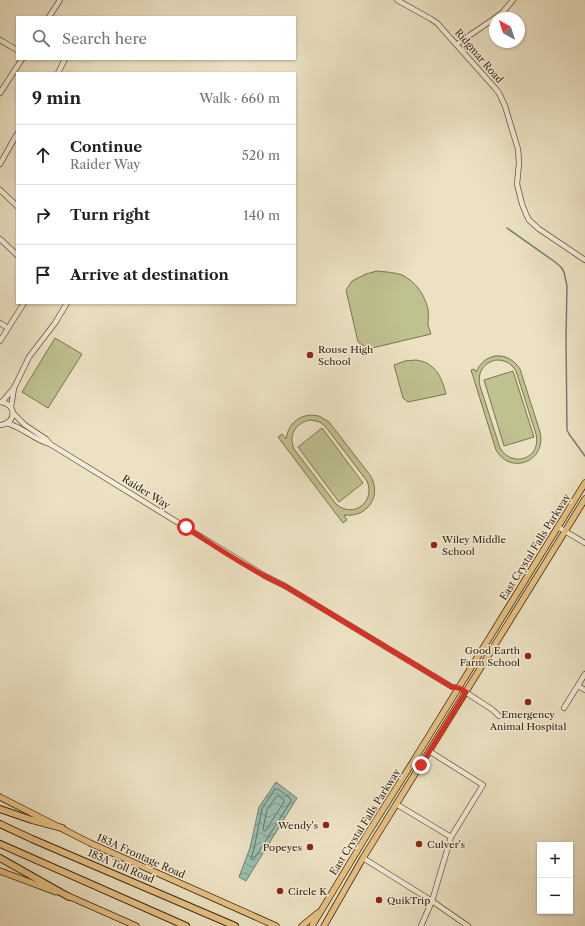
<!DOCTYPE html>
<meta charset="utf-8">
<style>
:root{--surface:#fff;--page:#f6f6f6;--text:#202124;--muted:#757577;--line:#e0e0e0}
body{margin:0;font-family:"Libre Caslon Text",serif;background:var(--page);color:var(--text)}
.controls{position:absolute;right:12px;bottom:12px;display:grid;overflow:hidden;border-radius:0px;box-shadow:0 1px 3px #0004}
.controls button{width:36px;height:36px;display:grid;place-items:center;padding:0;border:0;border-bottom:1px solid var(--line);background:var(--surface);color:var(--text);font:20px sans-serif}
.compass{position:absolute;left:489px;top:12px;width:36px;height:36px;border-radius:50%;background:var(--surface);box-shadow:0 1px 3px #0004;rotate:321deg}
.stop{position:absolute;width:12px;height:12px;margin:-9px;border:3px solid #d93025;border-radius:50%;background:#fff}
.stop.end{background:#d93025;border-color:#fff;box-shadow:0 1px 4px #0008}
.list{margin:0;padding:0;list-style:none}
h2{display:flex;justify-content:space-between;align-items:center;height:52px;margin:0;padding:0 16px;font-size:17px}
h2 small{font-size:13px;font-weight:400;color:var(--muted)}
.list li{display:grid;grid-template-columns:26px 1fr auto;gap:12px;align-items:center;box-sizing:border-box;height:60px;padding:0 16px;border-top:1px solid var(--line)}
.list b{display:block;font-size:15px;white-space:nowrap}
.list p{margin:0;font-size:13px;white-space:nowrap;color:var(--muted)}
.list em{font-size:13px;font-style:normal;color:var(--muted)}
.icon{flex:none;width:22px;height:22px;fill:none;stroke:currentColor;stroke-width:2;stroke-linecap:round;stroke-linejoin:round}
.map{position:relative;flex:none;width:585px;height:926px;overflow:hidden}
.search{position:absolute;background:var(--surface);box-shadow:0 1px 3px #0004;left:16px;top:16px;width:280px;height:44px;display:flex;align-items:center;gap:10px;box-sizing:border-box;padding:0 14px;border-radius:0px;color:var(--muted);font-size:15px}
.panel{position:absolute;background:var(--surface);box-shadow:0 1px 3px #0004;left:16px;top:72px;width:280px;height:232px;border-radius:0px}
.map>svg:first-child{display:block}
.pitch{fill:#bfc18f;stroke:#7c7450;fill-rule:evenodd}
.water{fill:url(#water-waves);stroke:#738170}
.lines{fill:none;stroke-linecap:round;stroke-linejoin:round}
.shore{stroke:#697260;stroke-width:1}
.stream{stroke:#738170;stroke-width:1.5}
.minor-casing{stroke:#66553e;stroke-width:6}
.major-casing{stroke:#392612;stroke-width:7}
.highway-casing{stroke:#392612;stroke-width:8}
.minor{stroke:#f3ecd8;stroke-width:4.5}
.major{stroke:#e6c182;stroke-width:5.5}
.highway{stroke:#e6c182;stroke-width:6}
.route{stroke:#d93025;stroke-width:5}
.poi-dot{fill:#8f2418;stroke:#f3ecd8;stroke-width:1.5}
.labels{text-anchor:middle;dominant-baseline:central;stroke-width:3;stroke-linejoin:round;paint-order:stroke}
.street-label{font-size:10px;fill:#392612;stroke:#f3ecd8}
.poi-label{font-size:10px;fill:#392612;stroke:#f3ecd8;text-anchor:start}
</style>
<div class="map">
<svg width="585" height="926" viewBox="0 0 585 926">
<defs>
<pattern id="water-waves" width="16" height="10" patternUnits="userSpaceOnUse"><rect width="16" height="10" fill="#99beaf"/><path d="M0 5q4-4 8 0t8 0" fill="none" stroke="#7e9a8d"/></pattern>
</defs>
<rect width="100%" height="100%" fill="#ece2c3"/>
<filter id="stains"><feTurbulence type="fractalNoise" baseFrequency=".005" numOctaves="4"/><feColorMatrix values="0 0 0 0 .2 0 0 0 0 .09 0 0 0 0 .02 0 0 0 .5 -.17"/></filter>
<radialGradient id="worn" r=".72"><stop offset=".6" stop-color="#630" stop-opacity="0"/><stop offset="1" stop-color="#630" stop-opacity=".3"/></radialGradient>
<g class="pitch">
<path d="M 377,271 C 385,272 394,272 402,275 C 415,281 425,295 428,309 C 429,314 428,319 428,325 C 429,328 430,331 431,334 L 368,349 L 358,342 L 346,290 L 352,281 L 366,274 Z"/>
<path d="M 55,338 L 82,354 L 48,408 L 22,392 Z"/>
<path d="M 495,356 C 506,355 514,360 520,369 L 540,432 C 547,461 511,476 496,450 L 471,370 L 474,369 L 476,372 C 480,363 486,358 495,356 ZM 496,360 C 505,360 511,363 516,371 L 536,434 C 542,458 513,469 500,448 L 480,386 C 477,373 483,363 496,360 Z"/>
<path d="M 416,360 C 421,361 427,362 431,366 C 439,371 444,385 446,394 L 408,402 L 403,398 L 394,365 L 405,361 Z"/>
<path d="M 513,371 L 534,437 L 504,446 L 484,380 Z"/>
<path d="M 311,415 L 319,416 L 329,422 L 370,475 C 383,496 367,518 344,515 L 347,520 L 343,523 L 278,437 L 282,434 L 286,439 C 288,425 297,416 311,415 ZM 311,420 L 320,422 L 325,426 L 367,481 C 376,502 353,519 336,504 L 294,449 C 288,435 296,422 311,420 Z"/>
<path d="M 322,428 L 363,483 L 339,502 L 298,447 Z"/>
</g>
<path class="water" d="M 276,782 L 297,798 L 246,881 L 239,877 L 250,848 L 259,807 Z"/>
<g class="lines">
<g class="shore">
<path d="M 275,789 L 278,789 L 290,798 L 291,801 L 254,859 L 252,860 L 251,858 L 254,849 L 262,809 Z"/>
<path d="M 277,796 L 279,796 L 284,800 L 284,802 L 266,830 L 264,831 L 263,829 L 267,810 Z"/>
</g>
<path class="stream" d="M 507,228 L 555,262 L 561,267 L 564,272 L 567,286 L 566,338 L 567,430 L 569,434 L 585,456"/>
<defs>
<g id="minor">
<path d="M 397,0 L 431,19 L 437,23 L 495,88 L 499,93 L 505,106 L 518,149 L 519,163 L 517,184 L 522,204 L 526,214 L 529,220 L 539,229 L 585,260"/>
<path d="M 49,17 L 60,0 L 59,0"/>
<path d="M 495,18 L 503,12 L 513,0"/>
<path d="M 0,40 L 17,50"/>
<path d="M 457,44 L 495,18"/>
<path d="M 58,73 L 65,59"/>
<path d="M 0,93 L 22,59"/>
<path d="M 0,164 L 17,134"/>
<path d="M 0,190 L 17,206"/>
<path d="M 0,239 L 17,255"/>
<path d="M 0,323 L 8,328"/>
<path d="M 0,341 L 24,303"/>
<path d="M 0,402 C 17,403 17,424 0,425"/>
<path d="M 2,402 L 14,388 L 29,357 L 55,323 L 67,303"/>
<path d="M 11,407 L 14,388"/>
<path d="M 13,413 L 25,425 L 46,439 L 50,444"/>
<path d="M 7,423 C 24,428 34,440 50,444 L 265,576 L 285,586 L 452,687 L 459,688 L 493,710 L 499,716"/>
<path d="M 558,527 L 585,543"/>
<path d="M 578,686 L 585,690"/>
<path d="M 564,708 L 585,674"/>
<path d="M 396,804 L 451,837"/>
<path d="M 363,858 L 432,901 L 468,926"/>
<path d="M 421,926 L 432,901 L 451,837 L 483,785 L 429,751"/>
</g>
<g id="major">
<path d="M 0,797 L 90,843 L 276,926"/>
<path d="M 0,871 L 56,892"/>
<path d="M 66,895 L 136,926"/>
<path d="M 302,926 L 318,913"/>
<path d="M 312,926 L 368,833 L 414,760 L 585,483"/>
<path d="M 324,926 L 363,858 L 585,499"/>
</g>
<g id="highway">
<path d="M 0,809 L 32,820 L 62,828"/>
<path d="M 0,824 L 32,839 L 235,926"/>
<path d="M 0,844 L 186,926"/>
<path d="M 0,858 L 69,897"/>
</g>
</defs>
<use href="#minor" class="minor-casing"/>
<use href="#major" class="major-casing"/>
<use href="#highway" class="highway-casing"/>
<use href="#minor" class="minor"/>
<use href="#major" class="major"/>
<use href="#highway" class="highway"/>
</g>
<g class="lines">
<path class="route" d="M 186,527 C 218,549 250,570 285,586 L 452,687 L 459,688 L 466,692 L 421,765"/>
</g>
<g class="poi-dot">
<circle cx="310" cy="355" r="4"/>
<circle cx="434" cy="545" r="4"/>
<circle cx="528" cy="656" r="4"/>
<circle cx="528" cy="702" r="4"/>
<circle cx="326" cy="825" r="4"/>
<circle cx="419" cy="844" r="4"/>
<circle cx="310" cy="847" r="4"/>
<circle cx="280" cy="891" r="4"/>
<circle cx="379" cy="900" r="4"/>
</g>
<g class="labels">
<g class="street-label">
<text transform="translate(479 56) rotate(49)">Ridgmar Road</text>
<text transform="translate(146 492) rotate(32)">Raider Way</text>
<text transform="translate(535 547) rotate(-58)">East Crystal Falls Parkway</text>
<text transform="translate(365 822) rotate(-58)">East Crystal Falls Parkway</text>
<text transform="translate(141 856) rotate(24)">183A Frontage Road</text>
<text transform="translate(121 866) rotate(23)">183A Toll Road</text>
</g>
<g class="poi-label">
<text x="318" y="349">Rouse High<tspan x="318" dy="12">School</tspan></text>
<text x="442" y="539">Wiley Middle<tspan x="442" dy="12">School</tspan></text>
<text x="520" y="650" text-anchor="end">Good Earth<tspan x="520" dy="12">Farm School</tspan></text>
<text x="528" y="714" text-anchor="middle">Emergency<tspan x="528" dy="12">Animal Hospital</tspan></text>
<text x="318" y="825" text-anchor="end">Wendy's</text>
<text x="427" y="844">Culver's</text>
<text x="302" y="847" text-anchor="end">Popeyes</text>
<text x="288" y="891">Circle K</text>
<text x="387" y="900">QuikTrip</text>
</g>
</g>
<rect width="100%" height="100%" filter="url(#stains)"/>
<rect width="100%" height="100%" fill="url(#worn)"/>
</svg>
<div class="controls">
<button>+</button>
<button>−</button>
</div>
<svg class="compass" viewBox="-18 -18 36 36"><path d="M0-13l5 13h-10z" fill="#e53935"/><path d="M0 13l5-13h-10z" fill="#757577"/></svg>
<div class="stop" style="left:186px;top:527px"></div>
<div class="stop end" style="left:421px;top:765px"></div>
<div class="search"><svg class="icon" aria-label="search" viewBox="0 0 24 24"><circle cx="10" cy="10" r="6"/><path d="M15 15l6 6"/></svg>Search here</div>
<section class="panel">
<h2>9 min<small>Walk · 660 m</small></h2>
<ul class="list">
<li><svg class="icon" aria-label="ahead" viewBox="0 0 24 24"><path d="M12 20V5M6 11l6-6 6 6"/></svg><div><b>Continue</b><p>Raider Way</p></div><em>520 m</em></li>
<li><svg class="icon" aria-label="right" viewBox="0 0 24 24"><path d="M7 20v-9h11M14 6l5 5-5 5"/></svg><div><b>Turn right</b></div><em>140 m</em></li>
<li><svg class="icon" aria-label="arrive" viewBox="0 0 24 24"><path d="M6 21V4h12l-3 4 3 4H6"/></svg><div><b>Arrive at destination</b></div></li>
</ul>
</section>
</div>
